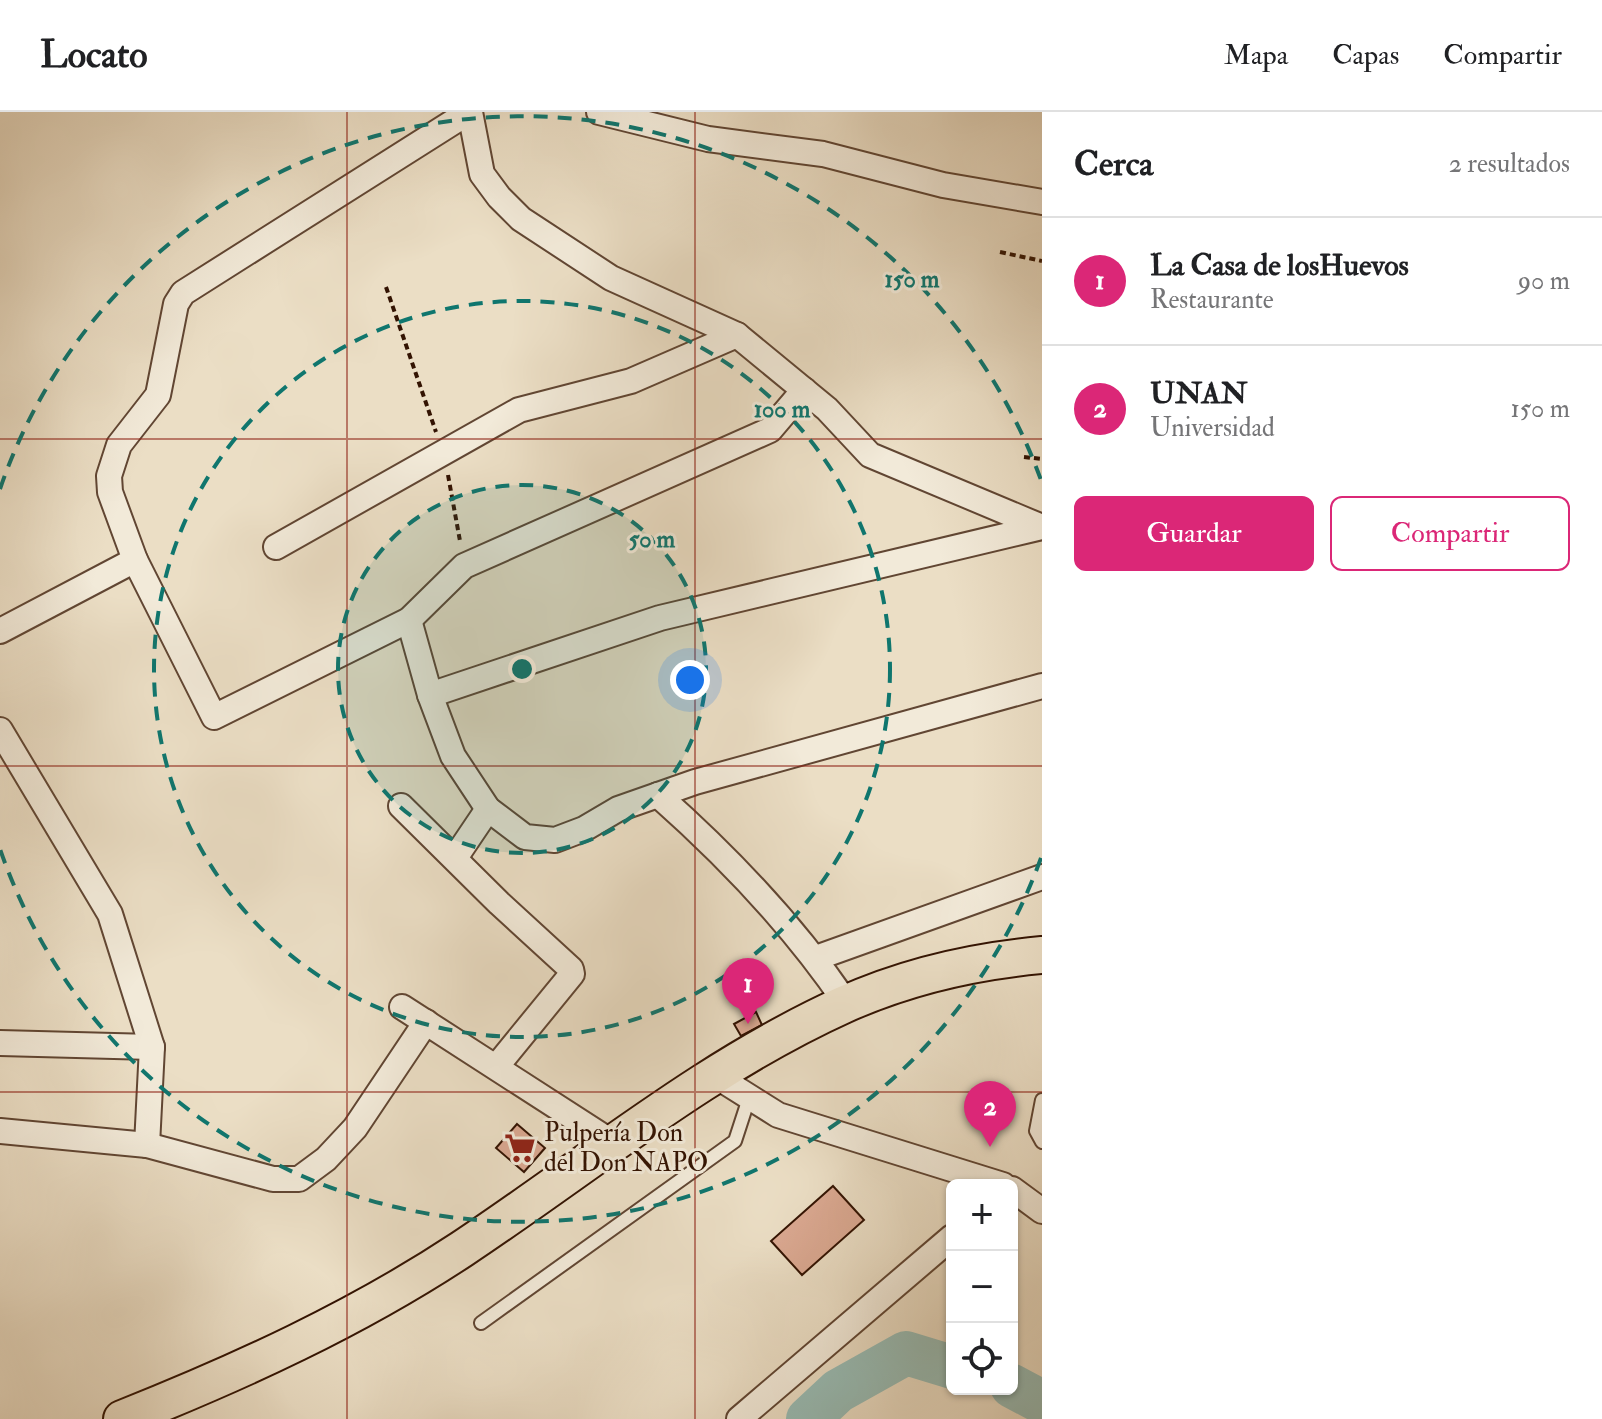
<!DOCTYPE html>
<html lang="es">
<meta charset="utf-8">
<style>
:root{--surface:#fff;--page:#f6f6f6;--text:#202124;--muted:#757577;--line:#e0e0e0;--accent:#db2777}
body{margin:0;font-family:"IM FELL Double Pica",serif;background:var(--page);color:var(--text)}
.controls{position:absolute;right:24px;bottom:24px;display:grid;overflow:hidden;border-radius:12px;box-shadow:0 2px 6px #0004}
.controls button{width:72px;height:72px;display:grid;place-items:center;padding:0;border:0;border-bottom:2px solid var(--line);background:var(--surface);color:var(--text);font:40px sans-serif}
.you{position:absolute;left:690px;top:568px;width:28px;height:28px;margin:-20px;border:6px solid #fff;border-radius:50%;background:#1a73e8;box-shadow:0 0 0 12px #1a73e833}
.badge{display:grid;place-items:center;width:52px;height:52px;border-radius:50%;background:var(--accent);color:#fff;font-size:26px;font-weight:700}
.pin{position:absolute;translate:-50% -66px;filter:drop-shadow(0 2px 4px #0008)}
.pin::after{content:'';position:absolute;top:42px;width:28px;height:24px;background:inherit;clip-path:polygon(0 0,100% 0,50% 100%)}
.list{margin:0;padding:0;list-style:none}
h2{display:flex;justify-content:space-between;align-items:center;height:104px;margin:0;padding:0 32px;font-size:34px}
h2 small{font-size:26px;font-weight:400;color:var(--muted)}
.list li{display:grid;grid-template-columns:52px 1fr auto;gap:24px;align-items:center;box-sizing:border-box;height:128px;padding:0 32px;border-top:2px solid var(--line)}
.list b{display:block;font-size:30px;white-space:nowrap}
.list p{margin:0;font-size:26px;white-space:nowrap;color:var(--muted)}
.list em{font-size:26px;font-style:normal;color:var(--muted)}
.actions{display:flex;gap:16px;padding:24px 32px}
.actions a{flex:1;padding:18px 0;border:2px solid var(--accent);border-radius:12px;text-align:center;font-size:28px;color:var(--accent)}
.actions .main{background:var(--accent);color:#fff}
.icon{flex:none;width:44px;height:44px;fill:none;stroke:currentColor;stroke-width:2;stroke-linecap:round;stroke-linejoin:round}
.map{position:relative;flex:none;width:1042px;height:1307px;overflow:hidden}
header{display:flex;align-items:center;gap:48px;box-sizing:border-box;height:112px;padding:0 40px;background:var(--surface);border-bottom:2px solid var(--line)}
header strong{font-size:38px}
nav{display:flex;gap:44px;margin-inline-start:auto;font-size:28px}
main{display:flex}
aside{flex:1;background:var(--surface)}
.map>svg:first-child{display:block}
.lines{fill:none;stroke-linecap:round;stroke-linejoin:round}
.river{stroke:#98bcb5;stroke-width:44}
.building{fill:#dba992;stroke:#331302;stroke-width:2}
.service-casing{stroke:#614633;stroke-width:16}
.minor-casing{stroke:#614633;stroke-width:28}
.primary-casing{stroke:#331302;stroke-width:40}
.path{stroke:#331302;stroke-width:4;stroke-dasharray:6 4;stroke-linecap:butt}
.service{stroke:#f2ead9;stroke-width:12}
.minor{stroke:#f2ead9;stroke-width:24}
.primary{stroke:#ebdec5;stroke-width:36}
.grid{fill:none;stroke:#8f2418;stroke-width:2;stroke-opacity:0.55}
.ring{fill:none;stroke:#0f766e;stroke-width:4;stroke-dasharray:14 10}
.labels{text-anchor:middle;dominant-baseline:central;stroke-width:6;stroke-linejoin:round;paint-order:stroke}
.poi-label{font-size:26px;fill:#331302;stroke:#f2ead9;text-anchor:start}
.centre{fill:#0f766e;stroke:#f2ead9;stroke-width:4}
.ring-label{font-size:24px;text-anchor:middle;font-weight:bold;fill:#0f766e;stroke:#f2ead9;stroke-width:6;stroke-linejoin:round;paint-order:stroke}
</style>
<header>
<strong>Locato</strong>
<nav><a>Mapa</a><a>Capas</a><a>Compartir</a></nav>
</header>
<main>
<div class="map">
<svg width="1042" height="1307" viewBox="0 0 1042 1307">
<rect width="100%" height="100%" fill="#ebdec5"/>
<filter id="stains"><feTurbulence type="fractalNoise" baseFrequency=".0025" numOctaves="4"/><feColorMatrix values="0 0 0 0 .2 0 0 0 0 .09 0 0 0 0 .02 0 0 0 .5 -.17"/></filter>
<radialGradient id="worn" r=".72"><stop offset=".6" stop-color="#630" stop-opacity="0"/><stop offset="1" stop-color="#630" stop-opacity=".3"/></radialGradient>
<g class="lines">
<g class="river">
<path d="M 1012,1274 L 1042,1290"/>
<path d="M 808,1307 L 838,1279 L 906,1241 L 952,1255"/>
</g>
</g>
<g class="building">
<path d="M 756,900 L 762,913 L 741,924 L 734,912 Z"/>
<path d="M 517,1012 L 545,1036 L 524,1060 L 496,1036 Z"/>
<path d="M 833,1074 L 864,1108 L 802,1163 L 771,1129 Z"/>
</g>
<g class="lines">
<defs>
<g id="service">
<path d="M 1042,988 L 1036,1019 L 1042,1030"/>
<path d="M 481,1211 L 735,1029 L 749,986"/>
</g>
<g id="minor">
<path d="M 470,0 L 482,62 L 499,85 L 521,107 L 611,166 L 737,223 L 827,297 L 870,343 L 1042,415"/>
<path d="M 599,0 L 708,27 L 823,42 L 943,73 L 1042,90"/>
<path d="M 276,435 L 519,298 L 631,269 L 737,223"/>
<path d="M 135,448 L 214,605 L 409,508 L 464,454 L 770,318 L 804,278"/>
<path d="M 409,508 L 430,583 L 453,644 L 488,697 L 525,725 L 555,728 L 584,717 L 618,697 L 695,670 L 1042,574"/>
<path d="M 0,519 L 135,448 L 110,380 L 109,364 L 119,333 L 158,283 L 176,192 L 183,181 L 469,0"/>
<path d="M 430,583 L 660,506 L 1042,415"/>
<path d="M 0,618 L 110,802 L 152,935 L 147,1033"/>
<path d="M 658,683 C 728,745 794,814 846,891"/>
<path d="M 401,694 L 499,791 L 571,857 L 572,862 L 496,955"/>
<path d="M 455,746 L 488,697"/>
<path d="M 816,846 L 1042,765"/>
<path d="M 402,895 L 613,1031"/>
<path d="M 0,931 L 152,935"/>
<path d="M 716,964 L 778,1003 L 1003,1073"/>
<path d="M 0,1019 L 147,1033 L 273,1067 L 299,1067 L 326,1047 L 355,1016 L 426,910"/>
<path d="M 1012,1077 L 1042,1099"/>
<path d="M 739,1307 L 952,1125"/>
</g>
<path id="primary" d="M 122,1307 C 240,1260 356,1207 462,1137 C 587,1054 706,955 843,893 C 905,865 975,849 1042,843"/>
</defs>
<use href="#service" class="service-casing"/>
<use href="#minor" class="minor-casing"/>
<use href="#primary" class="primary-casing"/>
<g class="path">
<path d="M 1000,140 L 1042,149"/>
<path d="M 386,175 L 436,320"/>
<path d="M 1024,345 L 1042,347"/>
<path d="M 448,363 L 460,429"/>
</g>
<use href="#service" class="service"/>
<use href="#minor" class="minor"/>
<use href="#primary" class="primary"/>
</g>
<path class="grid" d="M 347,0 L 347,1307M 695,0 L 695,1307M 0,327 L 1042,327M 0,654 L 1042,654M 0,980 L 1042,980"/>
<circle cx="522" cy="557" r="184" fill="#0f766e" fill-opacity=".12"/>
<g class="ring">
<circle cx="522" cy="557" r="184"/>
<circle cx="522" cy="557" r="368"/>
<path d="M1041 746A552 552 0 0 1 0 737M0 377A552 552 0 0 1 1041 368"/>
</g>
<defs>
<symbol id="supermarket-bare" viewBox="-9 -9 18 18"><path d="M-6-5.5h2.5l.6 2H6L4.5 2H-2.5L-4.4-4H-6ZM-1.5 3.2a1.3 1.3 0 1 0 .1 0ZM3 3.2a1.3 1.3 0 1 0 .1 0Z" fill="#8f2418" stroke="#f2ead9" stroke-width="2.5" paint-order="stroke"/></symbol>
</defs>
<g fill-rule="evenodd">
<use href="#supermarket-bare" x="498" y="1014" width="44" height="44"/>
</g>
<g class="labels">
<g class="poi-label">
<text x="544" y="1021">Pulpería Don<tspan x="544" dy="30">del Don NAPO</tspan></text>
</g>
</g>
<circle cx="522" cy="557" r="12" class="centre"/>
<g class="ring-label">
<text x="912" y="175">150 m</text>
<text x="782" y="305">100 m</text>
<text x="652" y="435">50 m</text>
</g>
<rect width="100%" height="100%" filter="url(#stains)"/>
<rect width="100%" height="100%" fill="url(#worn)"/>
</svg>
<div class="controls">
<button>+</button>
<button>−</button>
<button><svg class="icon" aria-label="locate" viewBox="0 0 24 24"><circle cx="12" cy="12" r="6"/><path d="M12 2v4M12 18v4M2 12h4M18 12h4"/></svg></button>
</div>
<div class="you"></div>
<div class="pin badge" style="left:748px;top:912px">1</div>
<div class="pin badge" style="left:990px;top:1035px">2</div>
</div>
<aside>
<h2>Cerca<small>2 resultados</small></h2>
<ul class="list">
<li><span class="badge">1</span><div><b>La Casa de losHuevos</b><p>Restaurante</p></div><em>90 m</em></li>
<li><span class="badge">2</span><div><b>UNAN</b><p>Universidad</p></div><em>150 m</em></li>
</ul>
<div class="actions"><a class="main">Guardar</a><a>Compartir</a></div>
</aside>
</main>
